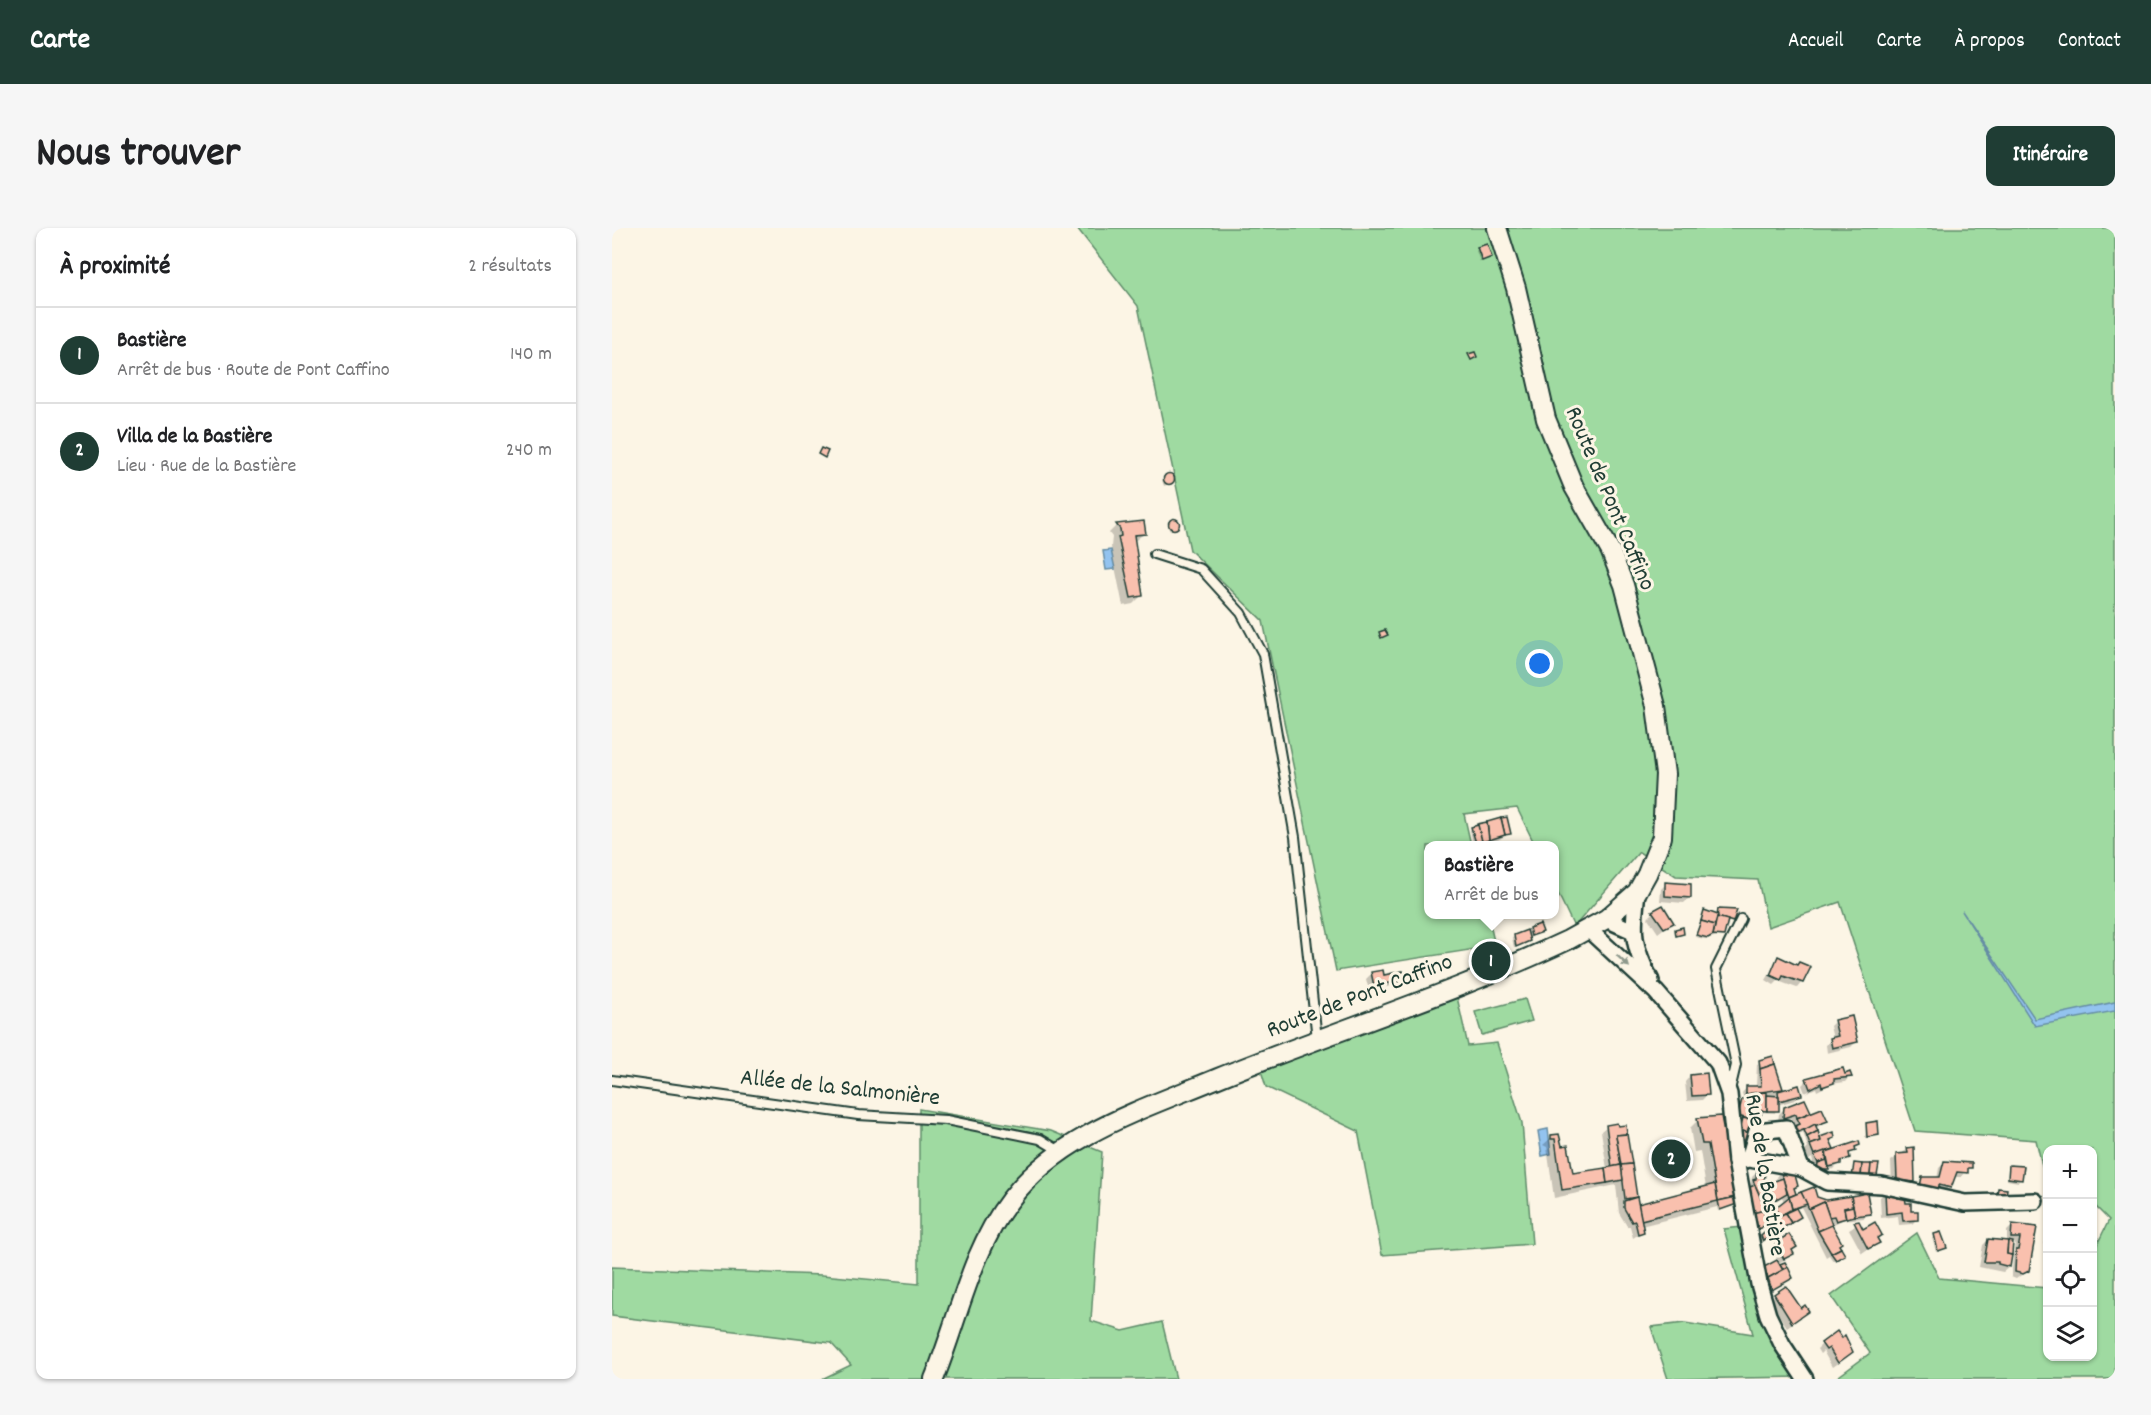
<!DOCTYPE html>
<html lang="fr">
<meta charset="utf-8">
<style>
:root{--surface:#fff;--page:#f6f6f6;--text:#202124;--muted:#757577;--line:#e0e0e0;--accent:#1f3d34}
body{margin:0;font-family:Dekko,sans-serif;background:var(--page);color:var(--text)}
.controls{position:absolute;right:18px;bottom:18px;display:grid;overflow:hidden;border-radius:12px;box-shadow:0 2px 4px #0004}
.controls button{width:54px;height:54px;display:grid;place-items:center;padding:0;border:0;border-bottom:2px solid var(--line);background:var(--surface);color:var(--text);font:30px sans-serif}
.you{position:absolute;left:928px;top:436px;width:21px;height:21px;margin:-15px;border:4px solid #fff;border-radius:50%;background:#1a73e8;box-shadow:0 0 0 9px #1a73e833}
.badge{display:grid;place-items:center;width:39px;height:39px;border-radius:50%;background:var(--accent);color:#fff;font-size:20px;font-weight:700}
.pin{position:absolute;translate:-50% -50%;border:3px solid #fff;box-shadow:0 2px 6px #0006}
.popup{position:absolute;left:812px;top:613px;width:135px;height:78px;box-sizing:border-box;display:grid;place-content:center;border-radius:12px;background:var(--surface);filter:drop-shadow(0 2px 4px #0005);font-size:20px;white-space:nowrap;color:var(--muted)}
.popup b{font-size:22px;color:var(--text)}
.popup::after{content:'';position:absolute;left:50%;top:100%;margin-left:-12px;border:12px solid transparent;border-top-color:var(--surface)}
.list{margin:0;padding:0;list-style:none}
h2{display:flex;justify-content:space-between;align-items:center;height:78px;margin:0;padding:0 24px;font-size:26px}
h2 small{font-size:20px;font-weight:400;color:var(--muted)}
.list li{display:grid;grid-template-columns:39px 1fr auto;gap:18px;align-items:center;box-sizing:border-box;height:96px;padding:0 24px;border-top:2px solid var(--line)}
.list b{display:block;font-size:22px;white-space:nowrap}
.list p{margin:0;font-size:20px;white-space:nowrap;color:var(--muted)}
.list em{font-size:20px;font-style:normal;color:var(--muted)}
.icon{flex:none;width:33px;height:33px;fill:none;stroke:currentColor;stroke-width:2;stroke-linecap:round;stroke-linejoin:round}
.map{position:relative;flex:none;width:1503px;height:1151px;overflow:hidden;border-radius:12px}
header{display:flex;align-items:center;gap:36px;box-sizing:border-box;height:84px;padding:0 30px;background:var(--accent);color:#fff}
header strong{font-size:28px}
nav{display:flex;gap:33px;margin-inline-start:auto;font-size:21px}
.intro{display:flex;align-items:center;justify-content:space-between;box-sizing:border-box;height:144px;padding:0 36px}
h1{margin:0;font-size:42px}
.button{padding:15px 27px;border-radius:12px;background:var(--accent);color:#fff;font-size:21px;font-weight:700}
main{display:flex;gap:36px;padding:0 36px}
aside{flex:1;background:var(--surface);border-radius:12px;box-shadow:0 2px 4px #0004}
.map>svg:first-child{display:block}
.green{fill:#9fdaa1;stroke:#5f8c6a;stroke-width:1.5}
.water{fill:#93c3ef;stroke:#658da4;stroke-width:1.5}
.shadow{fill:#0003}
.building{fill:#f9c0ae;stroke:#1f3d34;stroke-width:1.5}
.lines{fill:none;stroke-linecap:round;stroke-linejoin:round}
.service-casing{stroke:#1f3d34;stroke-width:12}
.minor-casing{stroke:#1f3d34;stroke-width:20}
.tertiary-casing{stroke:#1f3d34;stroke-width:22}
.service{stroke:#fcf5e5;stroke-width:8}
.minor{stroke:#fcf5e5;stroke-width:15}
.tertiary{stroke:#fcf5e5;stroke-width:18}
.oneway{fill:#8e998c}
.labels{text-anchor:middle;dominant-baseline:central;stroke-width:6;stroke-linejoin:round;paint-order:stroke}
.street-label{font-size:24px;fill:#1f3d34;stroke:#fcf5e5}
</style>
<header>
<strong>Carte</strong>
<nav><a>Accueil</a><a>Carte</a><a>À propos</a><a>Contact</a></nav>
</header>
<div class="intro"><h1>Nous trouver</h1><a class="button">Itinéraire</a></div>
<main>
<aside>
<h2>À proximité<small>2 résultats</small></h2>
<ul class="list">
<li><span class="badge">1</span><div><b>Bastière</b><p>Arrêt de bus · Route de Pont Caffino</p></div><em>140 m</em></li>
<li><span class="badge">2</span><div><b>Villa de la Bastière</b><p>Lieu · Rue de la Bastière</p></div><em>240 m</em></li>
</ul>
</aside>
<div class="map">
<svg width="1503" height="1151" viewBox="0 0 1503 1151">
<rect width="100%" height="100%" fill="#fcf5e5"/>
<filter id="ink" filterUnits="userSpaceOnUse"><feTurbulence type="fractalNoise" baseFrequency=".0167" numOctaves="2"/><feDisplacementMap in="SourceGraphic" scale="12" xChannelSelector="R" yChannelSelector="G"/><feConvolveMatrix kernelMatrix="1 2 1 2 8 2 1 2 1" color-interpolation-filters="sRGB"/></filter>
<g filter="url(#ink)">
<g class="green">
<path d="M 465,0 L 1503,0 L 1503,1151 L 1223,1151 L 1258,1125 L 1219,1068 L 1305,1005 L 1327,1050 L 1435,1060 L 1436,1128 L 1480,1128 L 1481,1025 L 1497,992 L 1481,976 L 1480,922 L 1436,922 L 1435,958 L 1424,912 L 1303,903 L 1228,674 L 1156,699 L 1146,652 L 1064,648 L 1027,624 L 962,699 L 942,657 L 942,618 L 923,617 L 905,580 L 852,586 L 859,617 L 816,618 L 816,686 L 876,687 L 883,718 L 724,743 L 651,393 L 578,322 L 526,78 Z"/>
<path d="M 845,769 L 856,818 L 885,815 L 910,895 L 920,1016 L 770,1027 L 746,903 L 654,859 L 648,839 Z"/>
<path d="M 913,771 L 920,793 L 870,807 L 863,784 Z"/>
<path d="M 307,881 L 439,903 L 490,924 L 479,1093 L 511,1103 L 550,1094 L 564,1151 L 210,1151 L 239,1137 L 219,1115 L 0,1088 L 0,1039 L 210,1047 L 307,1056 Z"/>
<path d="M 1130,999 L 1154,1098 L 1189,1149 L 1056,1151 L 1039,1099 L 1073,1095 L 1141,1106 L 1112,1001 Z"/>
</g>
<g class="water">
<path d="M 499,322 L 503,341 L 494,342 L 491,323 Z"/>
<path d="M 1350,683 L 1423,791 L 1503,774 L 1503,783 L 1423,798 Z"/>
<path d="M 936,901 L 939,926 L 930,928 L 926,903 Z"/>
</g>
<g class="shadow">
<path d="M 866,20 L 878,29 L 868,34 L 864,23 Z"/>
<path d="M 559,248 L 561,254 L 552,258 L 550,252 Z"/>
<path d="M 562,293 L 566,296 L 558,303 L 556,299 Z"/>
<path d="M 531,295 L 533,305 L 521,314 L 529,368 L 521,376 L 511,378 L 499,319 L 500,309 L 497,305 L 505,297 Z"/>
<path d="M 860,600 L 898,605 L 886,612 L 861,616 L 858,602 Z"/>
<path d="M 1054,656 L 1078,669 L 1072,675 L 1048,673 L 1049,661 Z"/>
<path d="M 1107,683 L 1120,693 L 1114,694 L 1111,707 L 1093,711 L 1083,709 L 1090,686 L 1092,684 L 1104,687 Z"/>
<path d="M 1041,685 L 1060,694 L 1046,705 L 1036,690 Z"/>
<path d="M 917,701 L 929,703 L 902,720 L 900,710 Z"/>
<path d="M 1167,730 L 1190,754 L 1185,760 L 1166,753 L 1162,757 L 1154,752 Z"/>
<path d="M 760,745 L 770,749 L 792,752 L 786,757 L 757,762 L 754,751 Z"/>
<path d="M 1223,793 L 1244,814 L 1239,819 L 1215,825 L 1214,817 L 1221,811 L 1218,798 Z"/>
<path d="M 1160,830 L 1170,863 L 1188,867 L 1183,872 L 1165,877 L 1163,885 L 1148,884 L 1146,893 L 1141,895 L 1133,920 L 1128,919 L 1126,905 L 1129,895 L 1122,893 L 1125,878 L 1132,871 L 1130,865 L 1135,859 L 1144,859 L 1145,836 Z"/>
<path d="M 1078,848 L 1095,867 L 1090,872 L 1075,873 L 1073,854 Z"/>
<path d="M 1238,848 L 1233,854 L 1219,856 L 1205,863 L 1204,860 L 1193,865 L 1190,857 L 1195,852 Z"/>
<path d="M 1193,873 L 1198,886 L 1214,892 L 1209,897 L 1209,893 L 1202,896 L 1202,899 L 1209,897 L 1203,900 L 1207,911 L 1221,909 L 1217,913 L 1221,923 L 1246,916 L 1222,941 L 1203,944 L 1200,930 L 1197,932 L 1193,923 L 1196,920 L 1191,904 L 1178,909 L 1182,900 L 1179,890 L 1166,894 L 1167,886 L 1173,880 Z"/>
<path d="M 1086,892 L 1124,976 L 1121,978 L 1106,983 L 1105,979 L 1029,998 L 1030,1004 L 1021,1010 L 1018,998 L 1015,998 L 1007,985 L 1004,957 L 942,970 L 935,919 L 931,917 L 940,909 L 946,908 L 959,947 L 995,941 L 989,903 L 995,898 L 1012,899 L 1026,977 L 1094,960 L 1088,923 L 1082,924 L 1078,900 Z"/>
<path d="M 1254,897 L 1266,906 L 1263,908 L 1253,910 Z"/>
<path d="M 1296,921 L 1301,953 L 1296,958 L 1280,957 L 1279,933 Z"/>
<path d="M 1332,935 L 1358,936 L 1349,949 L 1342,949 L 1333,964 L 1304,963 L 1311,950 L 1325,951 L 1327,940 Z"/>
<path d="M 1398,938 L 1409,951 L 1406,954 L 1395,952 Z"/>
<path d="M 1145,944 L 1150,958 L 1165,953 L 1164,949 L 1168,944 L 1182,949 L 1182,965 L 1177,971 L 1204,971 L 1257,985 L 1252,990 L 1230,992 L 1220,997 L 1229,1029 L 1221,1033 L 1217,1027 L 1214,1029 L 1189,979 L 1183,981 L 1185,991 L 1149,1014 L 1148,1012 L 1167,991 L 1162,983 L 1172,974 L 1170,969 L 1156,977 L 1149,999 L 1143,1003 L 1134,966 L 1138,961 L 1140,949 Z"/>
<path d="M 1273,964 L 1305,991 L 1300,996 L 1287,997 L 1286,988 L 1269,990 L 1268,969 Z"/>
<path d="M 1247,995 L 1251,1003 L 1266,1014 L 1250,1025 L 1237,1001 Z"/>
<path d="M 1400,998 L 1423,1000 L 1416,1042 L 1404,1051 L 1399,1049 L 1403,1015 L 1399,1015 L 1397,1039 L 1391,1044 L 1367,1039 L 1371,1017 L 1376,1012 L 1395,1014 L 1395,1003 Z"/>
<path d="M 1436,1002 L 1436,1017 L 1432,1017 Z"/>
<path d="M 1323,1008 L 1333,1020 L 1324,1024 L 1320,1010 Z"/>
<path d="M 1164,1016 L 1183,1019 L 1174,1031 L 1166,1035 L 1167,1039 L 1172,1036 L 1179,1049 L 1155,1066 L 1151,1042 L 1166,1033 L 1159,1021 Z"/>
<path d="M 1174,1060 L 1190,1088 L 1175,1099 L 1157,1072 Z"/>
<path d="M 1210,1116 L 1234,1129 L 1220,1139 L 1211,1123 L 1208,1126 L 1205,1121 Z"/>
</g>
<g class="building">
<path d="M 875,16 L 880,29 L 870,33 L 865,19 Z"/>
<path d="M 863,124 L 865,129 L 859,132 L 856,126 Z"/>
<path d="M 209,220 L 216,223 L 213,230 L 206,226 Z"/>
<circle cx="557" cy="251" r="5.5"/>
<circle cx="562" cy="296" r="5.5"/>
<path d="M 532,293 L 534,306 L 522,307 L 531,368 L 519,370 L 506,309 L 509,308 L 508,301 L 504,296 Z"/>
<path d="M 773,402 L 776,407 L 769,410 L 767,404 Z"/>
<path d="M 895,589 L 899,606 L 893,607 L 889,590 Z"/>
<path d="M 889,590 L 893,607 L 877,612 L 875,594 Z"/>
<path d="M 875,594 L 877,612 L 870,614 L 865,596 Z"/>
<path d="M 866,597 L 870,613 L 864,615 L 859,599 Z"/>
<path d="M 1053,654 L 1079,656 L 1079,670 L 1053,668 Z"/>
<path d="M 1051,677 L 1062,695 L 1052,700 L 1040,683 Z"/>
<path d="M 1106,681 L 1125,682 L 1121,694 L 1105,689 Z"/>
<path d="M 1092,682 L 1106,687 L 1103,697 L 1089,693 Z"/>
<path d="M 1105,689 L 1116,692 L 1112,708 L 1101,707 Z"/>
<path d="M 1089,693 L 1103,697 L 1101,707 L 1096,710 L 1084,707 Z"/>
<path d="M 928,696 L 931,704 L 919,708 L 917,700 Z"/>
<path d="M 1071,699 L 1072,706 L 1064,708 L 1063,701 Z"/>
<path d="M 915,702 L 918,713 L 904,719 L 902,707 Z"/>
<path d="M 1166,728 L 1185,737 L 1187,734 L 1199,739 L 1191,755 L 1171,748 L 1169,752 L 1158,747 Z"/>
<path d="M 771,742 L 772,747 L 791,743 L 793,752 L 762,758 L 759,744 Z"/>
<path d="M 1240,788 L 1246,814 L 1220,820 L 1218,810 L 1226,808 L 1222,792 Z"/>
<path d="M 1161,828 L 1163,836 L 1148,841 L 1147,832 Z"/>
<path d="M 1163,836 L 1171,861 L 1134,866 L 1134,858 L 1149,858 L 1148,841 Z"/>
<path d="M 1231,840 L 1233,846 L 1238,844 L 1240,849 L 1222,851 L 1222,855 L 1210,859 L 1209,855 L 1198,861 L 1194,850 Z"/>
<path d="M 1095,845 L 1097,867 L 1080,868 L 1078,847 Z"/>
<path d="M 1187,857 L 1190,867 L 1167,873 L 1166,863 Z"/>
<path d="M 1155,864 L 1155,883 L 1144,882 L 1144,865 Z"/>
<path d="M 1134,866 L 1144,866 L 1144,872 L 1132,871 Z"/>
<path d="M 1155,867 L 1167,868 L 1167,883 L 1155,883 Z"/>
<path d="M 1130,871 L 1144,872 L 1143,893 L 1126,888 Z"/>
<path d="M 1193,871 L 1199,884 L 1185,890 L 1184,886 L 1171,890 L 1172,879 Z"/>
<path d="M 1210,880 L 1216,893 L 1183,905 L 1181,899 L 1188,896 L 1185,890 Z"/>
<path d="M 1144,882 L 1150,882 L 1148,894 L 1143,893 Z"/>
<path d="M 1109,888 L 1124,969 L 1106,973 L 1096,916 L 1090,916 L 1085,890 Z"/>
<path d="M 1131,890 L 1143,893 L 1139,906 L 1128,902 Z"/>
<path d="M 1266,893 L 1267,907 L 1255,909 L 1254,895 Z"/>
<path d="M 1005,895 L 1006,898 L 1014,897 L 1015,906 L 1004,907 L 1009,937 L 1000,939 L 994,897 Z"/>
<path d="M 1203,896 L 1206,903 L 1195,909 L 1192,902 Z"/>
<path d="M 1128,902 L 1139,906 L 1137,919 L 1130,917 Z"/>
<path d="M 1206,903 L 1209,913 L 1198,917 L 1195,909 Z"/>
<path d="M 1222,904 L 1223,910 L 1218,912 L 1222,921 L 1202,927 L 1198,917 L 1209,913 L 1208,909 Z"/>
<path d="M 947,906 L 950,918 L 956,917 L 961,945 L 993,940 L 995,955 L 950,962 L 943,911 L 939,911 L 939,907 Z"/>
<path d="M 1015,906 L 1020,936 L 1009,937 L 1004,907 Z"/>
<path d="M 1247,913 L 1248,917 L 1243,919 L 1244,923 L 1237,925 L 1238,930 L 1229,933 L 1229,936 L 1217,939 L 1214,924 Z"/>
<path d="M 1302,919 L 1303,954 L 1285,952 L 1284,926 L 1296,925 L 1295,920 Z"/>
<path d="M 1213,923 L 1215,932 L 1206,935 L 1202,927 Z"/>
<path d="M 1215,932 L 1217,942 L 1205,942 L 1206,935 Z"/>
<path d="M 1332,933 L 1360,935 L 1360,940 L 1356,940 L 1356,945 L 1345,944 L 1339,960 L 1327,957 L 1327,962 L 1308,958 L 1310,949 L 1328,949 Z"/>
<path d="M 1242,935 L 1250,936 L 1249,950 L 1240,950 Z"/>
<path d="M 1020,936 L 1025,969 L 1013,971 L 1009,937 Z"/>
<path d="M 1250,936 L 1259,936 L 1258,951 L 1249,950 Z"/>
<path d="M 1259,936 L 1267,936 L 1265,948 L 1258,947 Z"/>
<path d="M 1009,937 L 1011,952 L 995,955 L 993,940 Z"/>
<path d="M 1397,937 L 1412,938 L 1410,952 L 1396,950 Z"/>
<path d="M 1145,942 L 1153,943 L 1152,956 L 1157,955 L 1161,969 L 1156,970 L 1159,981 L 1154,982 L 1143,957 L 1141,952 L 1144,951 Z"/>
<path d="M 1168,942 L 1183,947 L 1186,958 L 1182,960 L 1184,966 L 1177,969 Z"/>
<path d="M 1171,950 L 1175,965 L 1163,972 L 1157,955 Z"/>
<path d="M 1103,956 L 1106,973 L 1029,992 L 1026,976 Z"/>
<path d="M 1143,957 L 1154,982 L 1141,985 L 1138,959 Z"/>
<path d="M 1202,959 L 1205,969 L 1214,972 L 1239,968 L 1241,978 L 1232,980 L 1234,990 L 1224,993 L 1222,988 L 1217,989 L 1212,974 L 1197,981 L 1189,964 Z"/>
<path d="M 1386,960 L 1395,961 L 1394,968 L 1385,968 Z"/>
<path d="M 1273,963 L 1286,965 L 1286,970 L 1293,969 L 1294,975 L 1299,975 L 1299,983 L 1306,983 L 1306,992 L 1291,993 L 1290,984 L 1274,986 Z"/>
<path d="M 1189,964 L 1195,976 L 1180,981 L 1177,969 Z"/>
<path d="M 1255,965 L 1259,986 L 1243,988 L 1239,968 Z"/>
<path d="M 1025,969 L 1032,1004 L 1026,1006 L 1023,993 L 1020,994 L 1012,980 L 1012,973 Z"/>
<path d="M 1124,969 L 1125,976 L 1108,982 L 1106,973 Z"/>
<path d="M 1177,969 L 1180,981 L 1168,988 L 1163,980 Z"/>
<path d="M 1212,974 L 1220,997 L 1206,1003 L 1197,981 Z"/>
<path d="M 1241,978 L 1243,988 L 1234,990 L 1232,980 Z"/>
<path d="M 1184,980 L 1189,989 L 1179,995 L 1173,985 Z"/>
<path d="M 1152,982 L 1153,997 L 1145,1002 L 1141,985 Z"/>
<path d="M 1173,985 L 1179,995 L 1168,1002 L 1162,991 Z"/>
<path d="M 1247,993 L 1251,1001 L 1263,994 L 1270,1007 L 1265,1010 L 1268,1015 L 1256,1021 L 1242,994 Z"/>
<path d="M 1163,995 L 1168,1002 L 1151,1013 L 1149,1008 Z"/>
<path d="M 1400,996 L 1425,999 L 1417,1043 L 1411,1046 L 1403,1044 L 1404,1022 L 1406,1022 L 1408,1010 L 1399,1010 Z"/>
<path d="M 1220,997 L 1230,1015 L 1227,1017 L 1229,1020 L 1219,1025 L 1206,1003 Z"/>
<path d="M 1329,1004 L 1335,1020 L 1326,1023 L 1322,1006 Z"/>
<path d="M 1177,1006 L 1185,1019 L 1180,1022 L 1182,1026 L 1172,1031 L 1163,1015 Z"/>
<path d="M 1376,1011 L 1396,1013 L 1395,1026 L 1400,1027 L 1398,1039 L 1386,1036 L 1386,1034 L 1372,1034 Z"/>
<path d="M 1396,1013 L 1401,1014 L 1400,1027 L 1395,1026 Z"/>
<path d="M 1229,1020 L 1233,1027 L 1224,1032 L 1219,1025 Z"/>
<path d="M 1165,1032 L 1171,1042 L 1156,1050 L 1152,1039 Z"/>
<path d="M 1173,1034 L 1176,1039 L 1171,1042 L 1168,1036 Z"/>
<path d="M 1176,1039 L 1181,1050 L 1160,1062 L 1156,1050 Z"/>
<path d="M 1174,1058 L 1189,1080 L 1193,1077 L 1197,1083 L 1180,1095 L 1162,1066 Z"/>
<path d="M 1225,1103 L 1230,1110 L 1233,1107 L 1241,1124 L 1226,1135 L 1217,1120 L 1214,1122 L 1209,1115 Z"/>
</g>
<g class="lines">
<defs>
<g id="service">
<path d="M 542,326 L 589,341 L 629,385 L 651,426 L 683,609 L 705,811"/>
<path d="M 0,852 L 246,887 L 334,892 L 428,911 L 448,923"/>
<path d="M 1118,862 L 1124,837 L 1104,741 L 1129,691"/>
</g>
<g id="minor">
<path d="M 1025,664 C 1020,704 1020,717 1039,753"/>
<path d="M 994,691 L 1021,703"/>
<path d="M 977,702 L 1044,764 L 1106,835 L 1117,866 L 1124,933 L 1147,1056 L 1156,1087 L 1170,1116 L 1193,1151"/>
<path d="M 1124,933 L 1137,931 L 1189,940 L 1174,900 L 1145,903 L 1137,931"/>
<path d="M 1189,940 L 1215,954 L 1270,957 L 1353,975 L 1423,973"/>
</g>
<path id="tertiary" d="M 322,1151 C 346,1092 359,1023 398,972 C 448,906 532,881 606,850 C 722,803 843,765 956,712 L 994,691 L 1025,664 L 1035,646 L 1050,609 L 1053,546 L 1044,478 L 1012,357 L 998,322 L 962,259 L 934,191 L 904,60 L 885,0"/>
</defs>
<use href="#service" class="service-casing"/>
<use href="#minor" class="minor-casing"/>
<use href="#tertiary" class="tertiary-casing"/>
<use href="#service" class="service"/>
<use href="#minor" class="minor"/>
<use href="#tertiary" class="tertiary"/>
</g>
<defs><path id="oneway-solid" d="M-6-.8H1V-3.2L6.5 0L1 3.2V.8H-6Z" transform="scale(1.5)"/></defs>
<use class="oneway" href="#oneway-solid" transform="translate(1011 733) rotate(43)"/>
</g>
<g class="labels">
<g class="street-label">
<text transform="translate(997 271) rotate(67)">Route de Pont Caffino</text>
<text transform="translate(748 769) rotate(-21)">Route de Pont Caffino</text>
<text transform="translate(228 861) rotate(6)">Allée de la Salmonière</text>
<text transform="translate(1152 947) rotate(81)">Rue de la Bastière</text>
</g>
</g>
</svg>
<div class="controls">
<button>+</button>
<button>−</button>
<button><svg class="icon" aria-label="locate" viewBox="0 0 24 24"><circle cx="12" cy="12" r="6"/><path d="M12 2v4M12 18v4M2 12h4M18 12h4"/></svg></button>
<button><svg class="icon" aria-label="layers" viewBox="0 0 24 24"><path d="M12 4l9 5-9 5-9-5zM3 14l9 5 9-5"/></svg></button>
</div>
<div class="you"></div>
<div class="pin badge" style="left:879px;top:733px">1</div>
<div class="popup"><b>Bastière</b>Arrêt de bus</div>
<div class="pin badge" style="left:1059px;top:931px">2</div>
</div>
</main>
